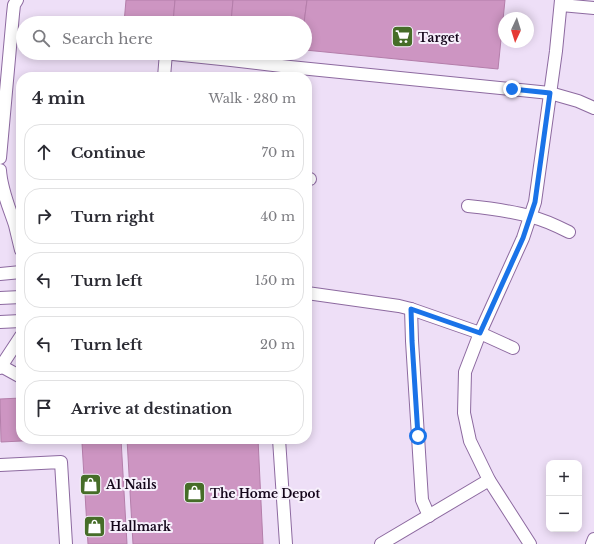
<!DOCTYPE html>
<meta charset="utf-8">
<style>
:root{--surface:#fff;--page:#f2f2f3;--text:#2b2b33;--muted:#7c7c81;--line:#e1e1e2}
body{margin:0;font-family:"Libre Baskerville",serif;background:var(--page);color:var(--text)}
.controls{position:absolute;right:12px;bottom:12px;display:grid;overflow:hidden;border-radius:8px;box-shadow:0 2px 10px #0003}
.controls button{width:36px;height:36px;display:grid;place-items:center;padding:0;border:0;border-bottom:1px solid var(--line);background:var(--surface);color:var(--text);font:20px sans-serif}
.compass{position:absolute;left:498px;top:12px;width:36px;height:36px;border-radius:50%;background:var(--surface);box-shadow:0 2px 10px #0003;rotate:184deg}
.stop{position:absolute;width:12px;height:12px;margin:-9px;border:3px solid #1a73e8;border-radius:50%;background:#fff}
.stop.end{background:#1a73e8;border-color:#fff;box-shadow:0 1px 4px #0008}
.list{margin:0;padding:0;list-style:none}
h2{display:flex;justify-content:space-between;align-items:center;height:52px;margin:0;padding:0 16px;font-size:17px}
h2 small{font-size:13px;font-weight:400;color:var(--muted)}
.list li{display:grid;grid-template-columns:26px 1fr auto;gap:12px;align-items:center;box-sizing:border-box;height:56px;margin:0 8px 8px;padding:0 8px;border:1px solid var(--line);border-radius:16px}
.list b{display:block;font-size:15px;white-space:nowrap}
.list em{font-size:13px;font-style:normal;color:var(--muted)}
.icon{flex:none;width:22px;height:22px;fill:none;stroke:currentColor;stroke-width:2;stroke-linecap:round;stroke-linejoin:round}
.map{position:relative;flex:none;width:594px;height:544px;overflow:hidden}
.search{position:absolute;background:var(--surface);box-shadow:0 2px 10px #0003;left:16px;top:16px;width:296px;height:44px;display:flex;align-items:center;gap:10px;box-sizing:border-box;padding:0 14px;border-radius:22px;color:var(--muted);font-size:15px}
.panel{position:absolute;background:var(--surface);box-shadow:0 2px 10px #0003;left:16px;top:72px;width:296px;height:372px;border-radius:16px}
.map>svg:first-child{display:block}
.building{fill:#cd95c2;stroke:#b47eaa}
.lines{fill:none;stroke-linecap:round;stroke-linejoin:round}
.minor-casing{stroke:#8d6aa0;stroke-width:14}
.minor{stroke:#fff;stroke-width:12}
.route{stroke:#1a73e8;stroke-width:5}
.labels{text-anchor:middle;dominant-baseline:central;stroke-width:4;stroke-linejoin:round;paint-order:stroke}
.poi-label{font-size:12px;font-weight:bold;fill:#15071b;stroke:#f7f0fc;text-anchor:start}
</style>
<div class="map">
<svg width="594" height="544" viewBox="0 0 594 544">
<rect width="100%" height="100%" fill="#eedff7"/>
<g class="building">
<path d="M 126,0 L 175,0 L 173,23 L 124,23 Z"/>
<path d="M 175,0 L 233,0 L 231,23 L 173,23 Z"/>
<path d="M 233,0 L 307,0 L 304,23 L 231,23 Z"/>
<path d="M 307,0 L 505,0 L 498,69 L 305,50 L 304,23 Z"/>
<path d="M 21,398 L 21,439 L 62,439 L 1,442 L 0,399 Z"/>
<path d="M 78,439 L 121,439 L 127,544 L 88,544 L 82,443 Z"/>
<path d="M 127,439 L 258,439 L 263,544 L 133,544 Z"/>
</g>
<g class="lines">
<defs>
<g id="minor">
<path d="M 561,5 L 594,8"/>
<path d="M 163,53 L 231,60 L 290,67 L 550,93 L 578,101 L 594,108"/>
<path d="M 164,77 L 166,53"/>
<path d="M 0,158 L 13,14 L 14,5 L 17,0"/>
<path d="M 0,170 C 1,189 9,207 15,225 C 17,233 19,242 21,250"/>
<path d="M 307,179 L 310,179"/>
<path d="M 468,206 C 488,208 512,211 532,217 C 545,220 557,226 569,232"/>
<path d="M 0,274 L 21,272"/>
<path d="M 307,293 L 399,306 L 411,309 L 480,333 L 513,348"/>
<path d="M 0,298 L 21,297"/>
<path d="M 411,309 L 412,341 L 422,500 L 429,516"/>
<path d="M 0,322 L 21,321"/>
<path d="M 1,366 L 21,377"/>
<path d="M 0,368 L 21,336"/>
<path d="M 279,439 L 286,544"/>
<path d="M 0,465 L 61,462 L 66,544"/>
<path d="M 381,544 L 489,480"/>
<path d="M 530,544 L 489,480 L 470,441 L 464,413 L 465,372 L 480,333 L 523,238 L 535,202 L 556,51 L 561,0"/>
<path d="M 592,544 L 594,539"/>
</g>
</defs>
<use href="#minor" class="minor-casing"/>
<use href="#minor" class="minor"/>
</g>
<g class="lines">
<path class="route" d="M 418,436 L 412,341 L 411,309 L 480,333 L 523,238 L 535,202 L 550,93 L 512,89"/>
</g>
<defs>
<symbol id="supermarket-square" viewBox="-11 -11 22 22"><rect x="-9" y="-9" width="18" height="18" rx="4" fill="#466d28" stroke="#f7f0fc"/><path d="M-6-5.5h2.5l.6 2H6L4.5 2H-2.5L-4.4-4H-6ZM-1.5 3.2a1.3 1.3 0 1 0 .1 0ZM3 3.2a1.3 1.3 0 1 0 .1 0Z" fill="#fff"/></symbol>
<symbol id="shop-square" viewBox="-11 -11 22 22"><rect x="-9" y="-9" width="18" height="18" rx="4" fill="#466d28" stroke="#f7f0fc"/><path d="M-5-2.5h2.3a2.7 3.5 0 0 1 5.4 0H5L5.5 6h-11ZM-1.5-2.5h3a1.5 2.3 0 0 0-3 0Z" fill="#fff"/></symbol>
</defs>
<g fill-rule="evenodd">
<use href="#supermarket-square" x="390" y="24" width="25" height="25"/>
<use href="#shop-square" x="78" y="472" width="25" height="25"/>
<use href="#shop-square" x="182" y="480" width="25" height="25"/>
<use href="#shop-square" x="82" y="514" width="25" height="25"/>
</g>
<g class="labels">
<g class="poi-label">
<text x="418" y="37">Target</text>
<text x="106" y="484">A1 Nails</text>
<text x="210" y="493">The Home Depot</text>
<text x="110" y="526">Hallmark</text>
</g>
</g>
</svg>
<div class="controls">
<button>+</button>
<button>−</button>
</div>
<svg class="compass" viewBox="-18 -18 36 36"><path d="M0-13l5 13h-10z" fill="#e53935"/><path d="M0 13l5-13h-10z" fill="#7c7c81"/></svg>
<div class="stop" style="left:418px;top:436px"></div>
<div class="stop end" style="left:512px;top:89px"></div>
<div class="search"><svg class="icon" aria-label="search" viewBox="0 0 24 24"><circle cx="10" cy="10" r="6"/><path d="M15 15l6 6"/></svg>Search here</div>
<section class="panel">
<h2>4 min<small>Walk · 280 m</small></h2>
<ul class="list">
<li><svg class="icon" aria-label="ahead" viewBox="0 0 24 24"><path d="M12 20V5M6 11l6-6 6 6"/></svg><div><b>Continue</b></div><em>70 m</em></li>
<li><svg class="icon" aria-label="right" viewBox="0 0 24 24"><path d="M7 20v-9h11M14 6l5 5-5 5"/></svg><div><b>Turn right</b></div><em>40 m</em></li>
<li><svg class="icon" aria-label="left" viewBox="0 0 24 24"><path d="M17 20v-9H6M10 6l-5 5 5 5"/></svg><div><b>Turn left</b></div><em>150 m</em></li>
<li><svg class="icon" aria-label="left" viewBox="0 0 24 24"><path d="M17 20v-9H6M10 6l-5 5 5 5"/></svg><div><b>Turn left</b></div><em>20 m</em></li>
<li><svg class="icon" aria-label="arrive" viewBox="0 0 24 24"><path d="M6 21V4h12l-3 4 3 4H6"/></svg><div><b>Arrive at destination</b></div></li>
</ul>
</section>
</div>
